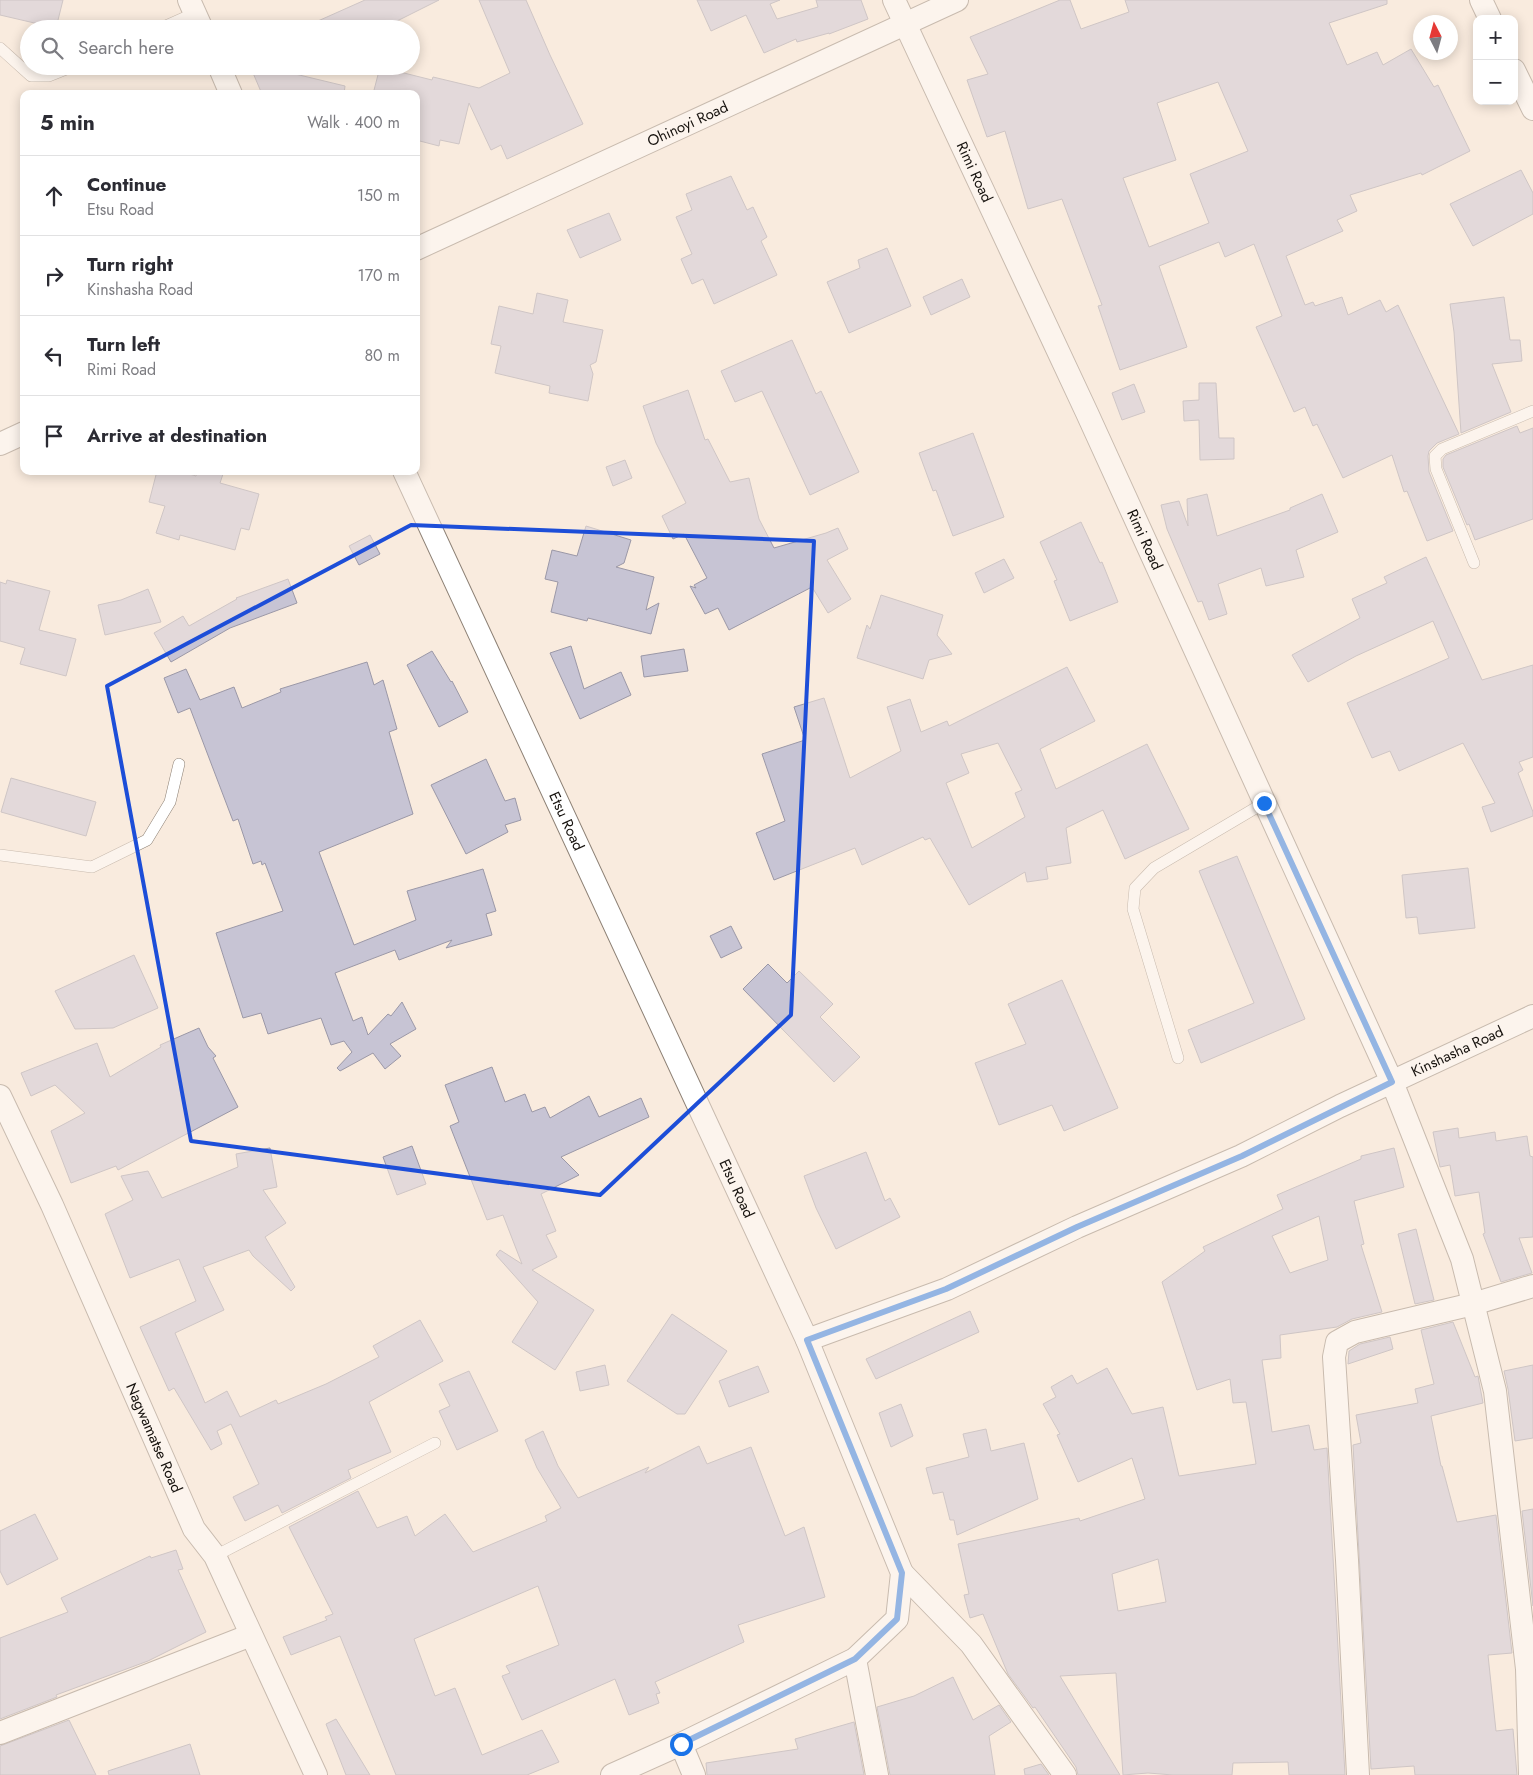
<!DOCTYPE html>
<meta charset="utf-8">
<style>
:root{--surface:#fff;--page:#f7f7f7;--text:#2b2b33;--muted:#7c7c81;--line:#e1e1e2}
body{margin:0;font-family:Jost,sans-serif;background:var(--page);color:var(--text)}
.controls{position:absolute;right:15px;top:15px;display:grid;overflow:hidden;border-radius:10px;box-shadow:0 2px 12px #0003}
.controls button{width:45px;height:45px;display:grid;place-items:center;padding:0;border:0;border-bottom:1px solid var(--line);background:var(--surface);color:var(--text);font:25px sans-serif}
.compass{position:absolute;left:1413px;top:15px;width:45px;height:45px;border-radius:50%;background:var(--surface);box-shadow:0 2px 12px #0003;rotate:354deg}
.stop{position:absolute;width:15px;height:15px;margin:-11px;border:4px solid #1a73e8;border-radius:50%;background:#fff}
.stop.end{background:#1a73e8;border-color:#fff;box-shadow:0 1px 5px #0008}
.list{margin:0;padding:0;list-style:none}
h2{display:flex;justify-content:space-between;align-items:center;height:65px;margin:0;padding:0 20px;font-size:21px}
h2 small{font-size:16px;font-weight:400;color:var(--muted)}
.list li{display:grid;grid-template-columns:32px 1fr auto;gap:15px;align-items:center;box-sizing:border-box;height:80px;padding:0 20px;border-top:1px solid var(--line)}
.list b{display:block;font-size:19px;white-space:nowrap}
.list p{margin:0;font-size:16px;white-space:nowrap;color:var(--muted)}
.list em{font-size:16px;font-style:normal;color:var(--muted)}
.icon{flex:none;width:28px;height:28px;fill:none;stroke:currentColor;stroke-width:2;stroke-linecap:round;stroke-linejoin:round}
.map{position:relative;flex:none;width:1533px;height:1775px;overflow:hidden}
.search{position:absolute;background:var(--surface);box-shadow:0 2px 12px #0003;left:20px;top:20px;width:400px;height:55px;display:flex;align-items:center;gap:12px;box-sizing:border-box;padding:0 18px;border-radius:28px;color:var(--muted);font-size:19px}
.panel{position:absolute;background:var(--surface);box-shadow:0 2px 12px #0003;left:20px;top:90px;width:400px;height:385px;border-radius:10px}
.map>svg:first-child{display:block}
.building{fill:#c7c4d4;stroke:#9b98a7;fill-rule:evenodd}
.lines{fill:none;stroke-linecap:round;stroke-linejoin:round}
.service-casing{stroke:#8d8175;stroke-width:12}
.minor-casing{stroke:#8d8175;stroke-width:24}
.service{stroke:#fff;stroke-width:11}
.minor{stroke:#fff;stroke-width:22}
.route{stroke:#1a73e8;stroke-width:6}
.marked{fill:none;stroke:#1d4ed8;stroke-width:4;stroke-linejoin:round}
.labels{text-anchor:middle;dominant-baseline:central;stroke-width:4;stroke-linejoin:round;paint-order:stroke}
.street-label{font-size:15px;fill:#16120e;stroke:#f9ebde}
</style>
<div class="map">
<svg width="1533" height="1775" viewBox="0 0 1533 1775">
<rect width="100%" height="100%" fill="#f9ebde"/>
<g class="building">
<path d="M 0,0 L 63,0 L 56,28 L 0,15 Z"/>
<path d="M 365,0 L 439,0 L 381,29 L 300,29 Z"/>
<path d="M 479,0 L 526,0 L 550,55 L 583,124 L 507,159 L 501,145 L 491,150 L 469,103 L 459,144 L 440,140 L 439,146 L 416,140 L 416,94 L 373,94 L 380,67 L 432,80 L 433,77 L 479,88 L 510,73 Z"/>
<path d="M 697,0 L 780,0 L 770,4 L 777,19 L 818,7 L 816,0 L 861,0 L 868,19 L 829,34 L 829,33 L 797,42 L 796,39 L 764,53 L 746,15 L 711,31 Z"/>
<path d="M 1060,0 L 1070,0 L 1081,29 L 1129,12 L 1125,0 L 1387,0 L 1387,4 L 1329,23 L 1347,65 L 1377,52 L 1383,65 L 1411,49 L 1434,87 L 1438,85 L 1470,151 L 1422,175 L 1421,173 L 1350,195 L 1357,211 L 1337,220 L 1343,231 L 1286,256 L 1305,305 L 1313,302 L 1315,306 L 1342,297 L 1348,315 L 1380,300 L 1386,312 L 1398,305 L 1459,434 L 1437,443 L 1429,451 L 1428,456 L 1429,472 L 1453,531 L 1427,541 L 1407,491 L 1404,492 L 1392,455 L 1343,478 L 1317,424 L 1313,426 L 1305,407 L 1294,412 L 1256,327 L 1282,316 L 1254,244 L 1225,257 L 1219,242 L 1159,266 L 1187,347 L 1120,370 L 1098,306 L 1102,305 L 1062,199 L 1028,209 L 1005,131 L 987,137 L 967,80 L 988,74 L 970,37 ZM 1218,82 L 1248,151 L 1190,174 L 1209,223 L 1149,247 L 1123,178 L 1176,160 L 1157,103 Z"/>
<path d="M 250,66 L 305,66 L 291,73 L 345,86 L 344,94 L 262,94 Z"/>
<path d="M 1521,170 L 1533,193 L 1533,214 L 1473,246 L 1450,204 Z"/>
<path d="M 731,176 L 747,210 L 753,207 L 767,237 L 761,241 L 777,275 L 714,304 L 703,279 L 692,284 L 681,259 L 692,254 L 676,217 L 692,210 L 686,194 Z"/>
<path d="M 609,213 L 621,240 L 580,258 L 567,230 Z"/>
<path d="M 887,248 L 911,306 L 849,333 L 827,282 L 860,268 L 858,260 Z"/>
<path d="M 962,279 L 970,297 L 931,315 L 923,297 Z"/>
<path d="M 537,293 L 568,300 L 563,322 L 603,330 L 596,362 L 590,365 L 593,374 L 588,401 L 549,393 L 550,386 L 495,373 L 501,346 L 491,344 L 499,306 L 533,314 Z"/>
<path d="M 1504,297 L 1510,340 L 1520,340 L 1522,361 L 1492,364 L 1511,412 L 1461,433 L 1454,332 L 1450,304 Z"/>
<path d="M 792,340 L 816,394 L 821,391 L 859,472 L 810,495 L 762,391 L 735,402 L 721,371 Z"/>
<path d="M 1199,383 L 1216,383 L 1219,438 L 1234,438 L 1234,459 L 1200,460 L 1199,420 L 1184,421 L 1183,401 L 1199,400 Z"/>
<path d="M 1134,384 L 1145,412 L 1122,420 L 1112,393 Z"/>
<path d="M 688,390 L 705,440 L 708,439 L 730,482 L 749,478 L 759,519 L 774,548 L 826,533 L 838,528 L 848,549 L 827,560 L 851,599 L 828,613 L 812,587 L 729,630 L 718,608 L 705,614 L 690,586 L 696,588 L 694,585 L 707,578 L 684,534 L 673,539 L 662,516 L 686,503 L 656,443 L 643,406 Z"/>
<path d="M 1517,426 L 1520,433 L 1533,428 L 1533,519 L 1475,540 L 1469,524 L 1467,525 L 1443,467 L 1443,459 L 1446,455 Z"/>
<path d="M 973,433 L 1004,517 L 953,536 L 936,490 L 933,491 L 919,453 Z"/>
<path d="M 625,460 L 632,478 L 613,486 L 606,467 Z"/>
<path d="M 157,471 L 180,471 L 196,476 L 198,471 L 212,471 L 223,474 L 220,483 L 259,494 L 249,530 L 241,528 L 235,550 L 180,535 L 179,540 L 156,533 L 165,506 L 149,502 Z"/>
<path d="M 1207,494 L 1217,536 L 1290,510 L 1290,508 L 1322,494 L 1338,532 L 1296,550 L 1304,577 L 1266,586 L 1261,568 L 1218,584 L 1227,614 L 1209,620 L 1202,601 L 1198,602 L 1167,529 L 1161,505 L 1179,501 L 1188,526 L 1187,499 Z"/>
<path d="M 1081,522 L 1100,563 L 1102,562 L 1118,602 L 1070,621 L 1054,581 L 1057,580 L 1040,542 Z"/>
<path d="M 586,526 L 631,540 L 624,563 L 616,567 L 654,577 L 646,610 L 659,603 L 651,634 L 588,618 L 587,621 L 551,612 L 558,582 L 545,579 L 552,550 L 577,556 Z"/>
<path d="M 370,535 L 380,554 L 359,565 L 349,546 Z"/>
<path d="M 1426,557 L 1482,680 L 1533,665 L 1533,757 L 1519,762 L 1523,770 L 1518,773 L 1533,812 L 1533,816 L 1491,832 L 1482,807 L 1495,803 L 1463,743 L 1399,771 L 1390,751 L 1372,758 L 1347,703 L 1449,658 L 1433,621 L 1356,656 L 1308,682 L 1292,655 L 1360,618 L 1352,599 L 1387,583 L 1384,577 Z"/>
<path d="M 1004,559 L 1014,578 L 984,593 L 975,573 Z"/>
<path d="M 288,579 L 297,603 L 230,628 L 171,662 L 154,633 L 183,616 L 189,626 L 237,599 L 236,598 Z"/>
<path d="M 7,580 L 50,591 L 39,630 L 76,639 L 66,676 L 20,664 L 25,648 L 0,641 L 0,582 L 6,584 Z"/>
<path d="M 148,589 L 161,622 L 105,635 L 98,605 L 121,600 Z"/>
<path d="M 881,595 L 943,615 L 937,635 L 952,654 L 929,660 L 923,679 L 857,658 L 867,625 L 870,629 Z"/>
<path d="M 571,646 L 584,689 L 621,672 L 631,695 L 580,719 L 550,653 Z"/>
<path d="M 684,649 L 688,671 L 644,677 L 641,656 Z"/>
<path d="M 432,651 L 451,682 L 452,681 L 468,712 L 439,727 L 407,665 Z"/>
<path d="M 367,662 L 374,685 L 383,680 L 397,729 L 389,732 L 413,814 L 319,852 L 354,945 L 416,920 L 407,891 L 483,869 L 496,911 L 486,914 L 492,935 L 446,948 L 452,940 L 399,960 L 395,950 L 335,973 L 353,1021 L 362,1017 L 368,1035 L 388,1014 L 391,1016 L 402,1002 L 416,1029 L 390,1044 L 401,1056 L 385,1069 L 373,1053 L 340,1071 L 337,1068 L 352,1052 L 344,1041 L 331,1045 L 321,1018 L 268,1034 L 261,1013 L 243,1018 L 216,933 L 283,911 L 265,863 L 262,865 L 261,861 L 253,864 L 238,819 L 233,821 L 190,708 L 178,713 L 164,678 L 186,669 L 200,700 L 234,687 L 242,708 L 281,692 L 280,689 Z"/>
<path d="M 1067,667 L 1095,721 L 1040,749 L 1056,789 L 1147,744 L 1189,829 L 1125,859 L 1103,810 L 1066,828 L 1071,863 L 1046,867 L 1048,879 L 1027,882 L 1025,872 L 969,905 L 930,838 L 925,840 L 923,837 L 862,865 L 855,848 L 774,880 L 756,833 L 785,821 L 762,754 L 805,740 L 794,707 L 824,698 L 850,778 L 901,751 L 887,707 L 910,699 L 921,732 L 947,721 L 949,726 ZM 998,743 L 1022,790 L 1015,793 L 1025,817 L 972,848 L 946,783 L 969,773 L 961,754 Z"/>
<path d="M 486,759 L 505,801 L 515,798 L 521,820 L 505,825 L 508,832 L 466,854 L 431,785 Z"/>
<path d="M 11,778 L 96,802 L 86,836 L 1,812 Z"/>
<path d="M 1237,856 L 1305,1019 L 1201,1063 L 1188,1030 L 1254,1003 L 1199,871 Z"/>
<path d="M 1468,868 L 1475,928 L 1419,934 L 1417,917 L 1406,918 L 1402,875 Z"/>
<path d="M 731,926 L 742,948 L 721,958 L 710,936 Z"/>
<path d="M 134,955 L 158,1008 L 113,1028 L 75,1029 L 55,991 Z"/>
<path d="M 768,964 L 787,983 L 799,971 L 833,1004 L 820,1017 L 860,1057 L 834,1082 L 743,989 Z"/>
<path d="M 1062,980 L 1118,1108 L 1064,1131 L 1052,1105 L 999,1125 L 975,1063 L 1026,1044 L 1008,1004 Z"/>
<path d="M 199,1028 L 208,1047 L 216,1056 L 213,1058 L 238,1107 L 118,1170 L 116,1166 L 71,1183 L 51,1131 L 85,1113 L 55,1085 L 31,1096 L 21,1073 L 97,1043 L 110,1077 L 161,1047 L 160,1045 Z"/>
<path d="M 492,1067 L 505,1102 L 525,1094 L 532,1112 L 545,1107 L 550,1118 L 589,1096 L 599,1117 L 641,1098 L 649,1117 L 561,1157 L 579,1175 L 541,1194 L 556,1231 L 546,1235 L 557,1257 L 532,1270 L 594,1310 L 555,1370 L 512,1342 L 538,1302 L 496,1255 L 500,1250 L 522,1264 L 503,1215 L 487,1220 L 450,1126 L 459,1122 L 445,1085 Z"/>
<path d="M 1458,1128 L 1459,1138 L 1495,1132 L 1496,1141 L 1527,1136 L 1530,1156 L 1533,1157 L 1533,1237 L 1519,1238 L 1532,1273 L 1501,1282 L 1483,1234 L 1485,1233 L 1479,1192 L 1455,1196 L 1450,1165 L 1440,1167 L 1433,1132 Z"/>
<path d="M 412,1146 L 426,1184 L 397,1195 L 383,1157 Z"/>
<path d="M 270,1148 L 277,1187 L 263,1190 L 286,1223 L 265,1237 L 295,1287 L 291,1291 L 253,1256 L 249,1250 L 203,1267 L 224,1310 L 175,1333 L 205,1403 L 227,1391 L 240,1417 L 276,1400 L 278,1404 L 326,1384 L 379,1357 L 373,1346 L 420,1320 L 443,1361 L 369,1402 L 391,1452 L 348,1470 L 351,1478 L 282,1513 L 278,1505 L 245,1521 L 233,1497 L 259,1484 L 231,1424 L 217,1431 L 222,1444 L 211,1450 L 174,1388 L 169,1391 L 140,1327 L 196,1301 L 179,1259 L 130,1278 L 105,1214 L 133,1200 L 121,1176 L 148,1171 L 162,1198 L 238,1167 L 236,1154 Z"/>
<path d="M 1394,1148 L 1404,1187 L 1354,1201 L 1364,1244 L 1361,1245 L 1382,1312 L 1352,1319 L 1337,1327 L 1280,1335 L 1281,1358 L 1262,1360 L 1272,1432 L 1309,1425 L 1314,1450 L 1327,1448 L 1345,1775 L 1289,1775 L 1288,1762 L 1233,1763 L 1232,1775 L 1173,1775 L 1148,1773 L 1123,1775 L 1116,1673 L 1060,1676 L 1120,1775 L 1078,1775 L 1076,1767 L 1035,1707 L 1033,1708 L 1008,1674 L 983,1614 L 970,1618 L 964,1595 L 969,1594 L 958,1544 L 1079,1518 L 1080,1521 L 1145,1499 L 1132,1458 L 1078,1482 L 1057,1435 L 1060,1434 L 1043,1404 L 1056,1397 L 1051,1387 L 1072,1375 L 1077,1384 L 1107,1368 L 1132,1414 L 1163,1407 L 1179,1476 L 1256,1464 L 1246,1402 L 1233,1403 L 1230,1379 L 1197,1390 L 1162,1282 L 1205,1251 L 1203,1247 L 1283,1209 L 1277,1195 L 1361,1159 L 1361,1156 ZM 1319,1216 L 1328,1260 L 1290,1273 L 1272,1236 ZM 1158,1559 L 1166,1602 L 1118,1611 L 1112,1574 Z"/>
<path d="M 866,1152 L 885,1201 L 890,1198 L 900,1217 L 836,1249 L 816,1208 L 804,1176 Z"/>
<path d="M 1416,1229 L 1434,1300 L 1415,1304 L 1398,1234 Z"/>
<path d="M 970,1311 L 979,1332 L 876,1379 L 866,1359 Z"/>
<path d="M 672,1314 L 727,1351 L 685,1414 L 677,1414 L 627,1381 Z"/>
<path d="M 1453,1322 L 1475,1377 L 1478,1376 L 1483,1403 L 1431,1416 L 1441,1466 L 1442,1466 L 1457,1522 L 1496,1515 L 1512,1653 L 1488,1655 L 1496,1731 L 1513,1729 L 1517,1775 L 1415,1775 L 1414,1766 L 1371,1769 L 1353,1445 L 1361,1443 L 1356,1415 L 1418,1403 L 1415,1389 L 1434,1384 L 1421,1330 Z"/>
<path d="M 1390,1337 L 1393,1349 L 1348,1364 L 1349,1351 L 1360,1344 Z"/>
<path d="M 605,1365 L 609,1385 L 580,1391 L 576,1372 Z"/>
<path d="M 1533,1365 L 1533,1438 L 1515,1441 L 1508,1389 L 1504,1371 Z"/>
<path d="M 758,1366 L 769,1392 L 729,1407 L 719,1381 Z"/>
<path d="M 469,1371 L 498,1431 L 457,1450 L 439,1411 L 450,1406 L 439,1384 Z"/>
<path d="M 901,1404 L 913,1436 L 891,1447 L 879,1413 Z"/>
<path d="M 986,1429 L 991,1451 L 1024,1443 L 1038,1499 L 957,1535 L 954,1520 L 950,1520 L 943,1492 L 933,1494 L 926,1468 L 969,1457 L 963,1434 Z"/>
<path d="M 543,1431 L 558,1466 L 578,1498 L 649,1467 L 645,1473 L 699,1446 L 707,1464 L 751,1447 L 785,1536 L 804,1527 L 825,1597 L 738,1625 L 744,1642 L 655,1682 L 660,1693 L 656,1694 L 659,1703 L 629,1715 L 615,1679 L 522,1720 L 502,1676 L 510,1673 L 506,1666 L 559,1645 L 538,1586 L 414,1639 L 435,1696 L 455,1688 L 482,1755 L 542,1730 L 559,1762 L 527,1775 L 396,1775 L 340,1636 L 291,1655 L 283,1637 L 327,1620 L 325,1617 L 333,1614 L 289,1527 L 358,1491 L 377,1528 L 407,1516 L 415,1536 L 445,1514 L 473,1552 L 547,1521 L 545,1516 L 561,1508 L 537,1468 L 525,1440 Z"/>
<path d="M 1533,1509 L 1533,1606 L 1522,1511 Z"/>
<path d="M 35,1514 L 58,1559 L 7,1585 L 0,1571 L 0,1531 Z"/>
<path d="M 176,1550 L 183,1569 L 178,1570 L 206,1632 L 148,1661 L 56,1695 L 57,1697 L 0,1719 L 0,1638 L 68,1612 L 61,1598 L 150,1556 L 151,1558 Z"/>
<path d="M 953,1677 L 973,1720 L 999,1705 L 1011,1722 L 989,1736 L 995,1775 L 890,1775 L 877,1707 L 914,1696 Z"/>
<path d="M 336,1719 L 370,1775 L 346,1775 L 326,1724 Z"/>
<path d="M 69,1720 L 96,1775 L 0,1775 L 0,1746 Z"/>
<path d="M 854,1722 L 864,1775 L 707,1775 L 706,1763 L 798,1749 L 795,1739 Z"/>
<path d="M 190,1744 L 200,1775 L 109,1775 L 108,1771 Z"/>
<path d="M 1041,1764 L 1049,1775 L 1025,1775 L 1024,1769 Z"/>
</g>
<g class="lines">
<defs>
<g id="service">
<path d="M 159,29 L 195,13"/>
<path d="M 0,48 L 31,76 L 49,76 L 74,66"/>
<path d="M 1474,563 L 1436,469 L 1435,456 L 1442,449 L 1533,411"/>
<path d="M 0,855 L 92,867 L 147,840 L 170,802 L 179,764"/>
<path d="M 1178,1058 L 1133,909 L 1135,888 L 1154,868 L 1264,803"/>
<path d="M 215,1556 L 435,1443"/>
</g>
<g id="minor">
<path d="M 189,0 L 202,29"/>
<path id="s1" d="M 894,0 L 1087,413 L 1392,1082 L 1462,1259 L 1495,1391 L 1527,1669 L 1530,1775"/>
<path d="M 1481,0 L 1490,19"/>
<path d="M 219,66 L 231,94"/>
<path d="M 1514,70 L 1533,109"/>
<path id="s2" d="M 416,249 L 957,0"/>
<path d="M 0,444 L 24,433"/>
<path id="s3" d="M 404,471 L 807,1340 L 902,1573 L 897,1619 L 855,1659 L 681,1744 L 612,1775"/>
<path id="s4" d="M 0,1096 L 52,1205 L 194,1529 L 215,1556 L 316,1775"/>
<path id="s5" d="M 807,1340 L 947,1289 L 1077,1227 L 1241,1156 L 1340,1106 L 1533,1016"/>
<path d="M 902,1573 L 971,1644 L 1065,1775"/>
<path d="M 855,1659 L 877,1775"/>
<path d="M 0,1733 L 251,1635"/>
<path d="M 681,1744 L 694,1775"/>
<path d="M 1358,1775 L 1347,1560 L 1334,1357 L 1337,1342 L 1355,1332 L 1473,1304 L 1533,1286"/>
</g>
</defs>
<use href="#service" class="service-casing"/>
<use href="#minor" class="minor-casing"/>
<use href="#service" class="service"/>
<use href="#minor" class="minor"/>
</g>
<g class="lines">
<path class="route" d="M 681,1744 L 855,1659 L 897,1619 L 902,1573 L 807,1340 L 946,1289 L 1077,1227 L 1242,1156 L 1392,1082 L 1264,803"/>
</g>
<path d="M0 0H1533V1775H0ZM 411,525 L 814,541 L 791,1015 L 600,1195 L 191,1141 L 107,686 Z" fill="#f9ebde" fill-opacity=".55" fill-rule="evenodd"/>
<path class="marked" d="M 411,525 L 814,541 L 791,1015 L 600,1195 L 191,1141 L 107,686 Z"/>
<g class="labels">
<g class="street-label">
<text stroke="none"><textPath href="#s2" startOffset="299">Ohinoyi Road</textPath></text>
<text stroke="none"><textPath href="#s1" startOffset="190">Rimi Road</textPath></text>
<text stroke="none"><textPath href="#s1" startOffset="595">Rimi Road</textPath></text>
<text stroke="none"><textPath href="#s3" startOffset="386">Etsu Road</textPath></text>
<text stroke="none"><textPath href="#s5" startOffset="712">Kinshasha Road</textPath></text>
<text stroke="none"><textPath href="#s3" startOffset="791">Etsu Road</textPath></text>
<text stroke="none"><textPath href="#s4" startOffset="375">Nagwamatse Road</textPath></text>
</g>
</g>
</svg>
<div class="controls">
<button>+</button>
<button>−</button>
</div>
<svg class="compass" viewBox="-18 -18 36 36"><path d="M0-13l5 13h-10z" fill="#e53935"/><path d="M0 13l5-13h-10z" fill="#7c7c81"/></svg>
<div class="stop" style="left:681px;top:1744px"></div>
<div class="stop end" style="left:1264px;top:803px"></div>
<div class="search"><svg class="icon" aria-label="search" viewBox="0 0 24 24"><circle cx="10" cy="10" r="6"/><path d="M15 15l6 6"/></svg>Search here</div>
<section class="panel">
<h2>5 min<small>Walk · 400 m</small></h2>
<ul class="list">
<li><svg class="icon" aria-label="ahead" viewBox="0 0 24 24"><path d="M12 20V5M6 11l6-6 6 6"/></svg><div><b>Continue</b><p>Etsu Road</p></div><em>150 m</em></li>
<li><svg class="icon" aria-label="right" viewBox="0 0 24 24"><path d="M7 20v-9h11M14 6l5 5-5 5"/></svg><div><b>Turn right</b><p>Kinshasha Road</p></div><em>170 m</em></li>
<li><svg class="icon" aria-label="left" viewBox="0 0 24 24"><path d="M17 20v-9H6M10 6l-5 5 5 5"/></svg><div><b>Turn left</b><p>Rimi Road</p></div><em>80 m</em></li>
<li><svg class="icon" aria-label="arrive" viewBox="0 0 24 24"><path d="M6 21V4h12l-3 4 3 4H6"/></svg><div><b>Arrive at destination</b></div></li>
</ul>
</section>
</div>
